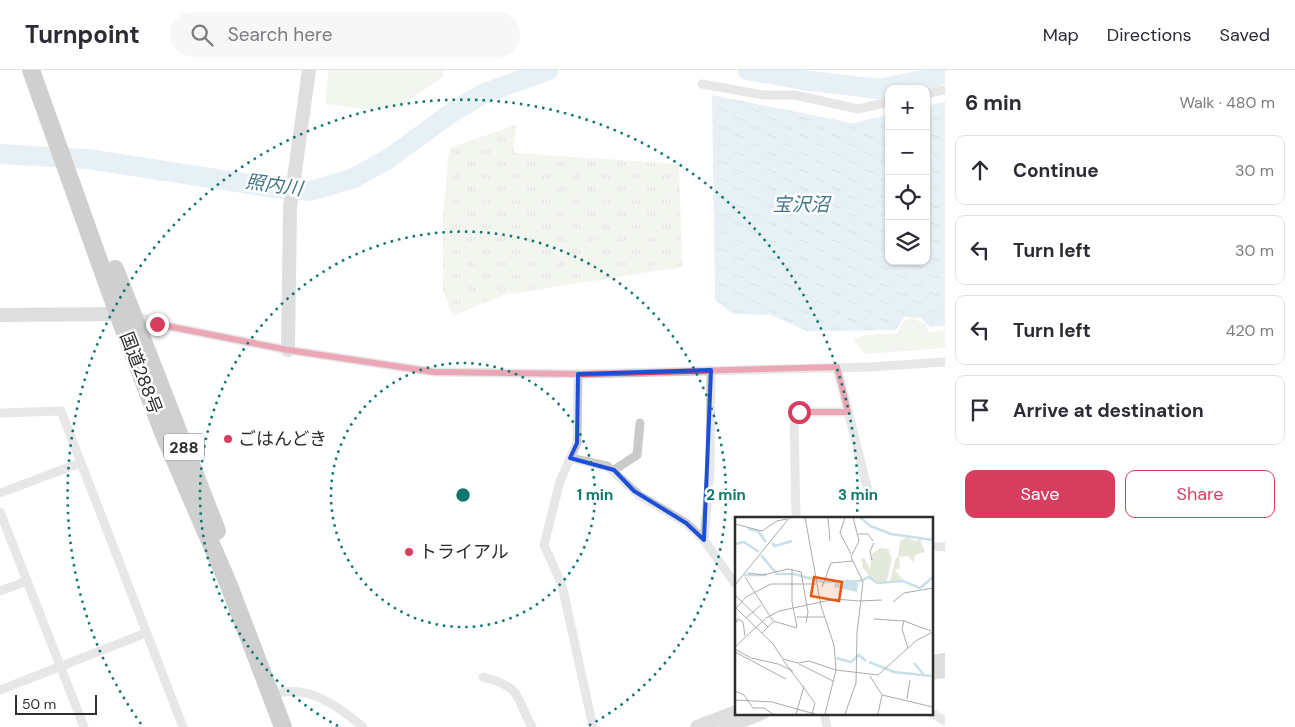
<!DOCTYPE html>
<meta charset="utf-8">
<style>
:root{--surface:#fff;--page:#f7f7f7;--text:#2b2b33;--muted:#7c7c81;--line:#e1e1e2;--accent:#d63d5f}
body{margin:0;font-family:"DM Sans","Noto Sans JP",sans-serif;background:var(--page);color:var(--text)}
.controls{position:absolute;right:15px;top:15px;display:grid;overflow:hidden;border-radius:10px;box-shadow:0 1px 4px #0004}
.controls button{width:45px;height:45px;display:grid;place-items:center;padding:0;border:0;border-bottom:1px solid var(--line);background:var(--surface);color:var(--text);font:25px sans-serif}
.scale{position:absolute;left:15px;bottom:12px;width:82px;box-sizing:border-box;padding-left:5px;border:2px solid #2d2d2d;border-top:0;font-size:14px;line-height:18px;white-space:nowrap;color:#2d2d2d;-webkit-text-stroke:4px #fff;paint-order:stroke}
.stop{position:absolute;width:15px;height:15px;margin:-11px;border:4px solid #d63d5f;border-radius:50%;background:#fff}
.stop.end{background:#d63d5f;border-color:#fff;box-shadow:0 1px 5px #0008}
.list{margin:0;padding:0;list-style:none}
h2{display:flex;justify-content:space-between;align-items:center;height:65px;margin:0;padding:0 20px;font-size:21px}
h2 small{font-size:16px;font-weight:400;color:var(--muted)}
.list li{display:grid;grid-template-columns:32px 1fr auto;gap:15px;align-items:center;box-sizing:border-box;height:70px;margin:0 10px 10px;padding:0 10px;border:1px solid var(--line);border-radius:10px}
.list b{display:block;font-size:19px;white-space:nowrap}
.list em{font-size:16px;font-style:normal;color:var(--muted)}
.actions{display:flex;gap:10px;padding:15px 20px}
.actions a{flex:1;padding:11px 0;border:1px solid var(--accent);border-radius:10px;text-align:center;font-size:18px;color:var(--accent)}
.actions .main{background:var(--accent);color:#fff}
.icon{flex:none;width:28px;height:28px;fill:none;stroke:currentColor;stroke-width:2;stroke-linecap:round;stroke-linejoin:round}
.map{position:relative;flex:none;width:945px;height:657px;overflow:hidden}
header{display:flex;align-items:center;gap:30px;box-sizing:border-box;height:70px;padding:0 25px;background:var(--surface);border-bottom:1px solid var(--line)}
header strong{font-size:24px}
nav{display:flex;gap:28px;margin-inline-start:auto;font-size:18px}
.search{width:350px;height:45px;background:var(--page);display:flex;align-items:center;gap:12px;box-sizing:border-box;padding:0 18px;border-radius:28px;color:var(--muted);font-size:19px}
main{display:flex}
aside{flex:1;background:var(--surface)}
.map>svg:first-child{display:block}
.grass{fill:url(#grass-tufts)}
.park{fill:#e5e9db}
.water{fill:url(#water-ripples)}
.lines{fill:none;stroke-linecap:round;stroke-linejoin:round}
.river{stroke:#c9e0e8;stroke-width:20}
.street{stroke:#cacaca;stroke-width:9}
.secondary{stroke:#b7b7b7;stroke-width:14}
.highway{stroke:#949494;stroke-width:18}
.route{stroke:#d63d5f;stroke-width:6}
.marked{fill:none;stroke:#1d4ed8;stroke-width:4;stroke-linejoin:round}
.ring{fill:none;stroke:#0f766e;stroke-width:2.5;stroke-dasharray:2.5 5}
.poi-dot{fill:#d63d5f;stroke:#fff;stroke-width:2}
.labels{text-anchor:middle;dominant-baseline:central;stroke-width:5;stroke-linejoin:round;paint-order:stroke}
.shield{fill:#fff;stroke:#6c6c6c;stroke-width:1}
.shield-label{font-size:16px;font-weight:bold;fill:#2d2d2d}
.street-label{font-size:18px;fill:#2d2d2d;stroke:#fff}
.poi-label{font-size:18px;fill:#2d2d2d;stroke:#fff;text-anchor:start}
.water-label{font-size:19px;font-style:italic;fill:#427788;stroke:#fff}
.inset-river{fill:none;stroke:#c9e0e8;stroke-width:2.5}
.inset-road{fill:none;stroke:#ababab;stroke-width:1}
.view{fill:#e8590c;fill-opacity:0.15;stroke:#e8590c;stroke-width:2.5}
.inset-edge{fill:none;stroke:#2d2d2d;stroke-width:2.5}
.centre{fill:#0f766e;stroke:#fff;stroke-width:2.5}
.ring-label{font-size:15px;text-anchor:middle;font-weight:bold;fill:#0f766e;stroke:#fff;stroke-width:5;stroke-linejoin:round;paint-order:stroke}
</style>
<header>
<strong>Turnpoint</strong>
<div class="search"><svg class="icon" aria-label="search" viewBox="0 0 24 24"><circle cx="10" cy="10" r="6"/><path d="M15 15l6 6"/></svg>Search here</div>
<nav><a>Map</a><a>Directions</a><a>Saved</a></nav>
</header>
<main>
<div class="map">
<svg width="945" height="657" viewBox="0 0 945 657">
<defs>
<pattern id="grass-tufts" width="24" height="20" patternUnits="userSpaceOnUse" patternTransform="scale(1.25)"><rect width="24" height="20" fill="#e5e9db"/><path d="M3 7l-1-3M5 7V3M7 7l1-3M15 17l-1-3M17 17v-4M19 17l1-3" fill="none" stroke="#c5c8bc"/></pattern>
<pattern id="water-ripples" width="26" height="14" patternUnits="userSpaceOnUse" patternTransform="scale(1.25)"><rect width="26" height="14" fill="#c9e0e8"/><path d="M2 4q2-2 4 0t4 0M15 11q2-2 4 0t4 0" fill="none" stroke="#adc0c7"/></pattern>
</defs>
<rect width="100%" height="100%" fill="#fff"/>
<path class="grass" d="M 516,55 L 514,83 L 679,94 L 682,197 L 503,225 L 453,246 L 443,219 L 443,147 L 449,78 Z"/>
<g class="park">
<path d="M 329,0 L 443,0 L 443,7 L 399,37 L 369,40 L 325,34 Z"/>
<path d="M 913,248 L 926,255 L 929,263 L 945,260 L 945,278 L 865,284 L 854,270 L 863,265 L 897,263 C 901,254 903,250 913,248 Z"/>
</g>
<path class="water" d="M 712,25 L 852,53 L 889,45 L 889,191 L 926,191 L 926,36 L 945,32 L 945,256 L 930,257 L 921,248 L 904,247 L 896,260 L 807,261 L 771,245 L 733,244 L 715,230 Z"/>
<g class="lines">
<g class="river">
<path d="M 747,0 L 803,10 L 879,19 L 933,8 L 945,3"/>
<path d="M 0,84 L 88,89 L 274,118 L 310,121 L 352,109 L 388,89 L 454,41 L 485,23 L 549,0"/>
</g>
<g class="street">
<path d="M 702,14 L 764,25 L 795,25 L 858,39 L 889,32"/>
<path d="M 926,24 L 945,20"/>
<path d="M 134,245 L 157,254 L 288,280 L 434,302 L 578,304 L 869,297 L 945,292"/>
<path d="M 837,297 L 870,429"/>
<path d="M 578,304 L 577,373 L 560,411 L 544,475 L 562,515 L 593,657"/>
<path d="M 0,343 L 61,341 L 183,657"/>
<path d="M 570,388 L 607,396 L 639,425 L 686,453 L 704,470 L 736,515"/>
<path d="M 614,400 L 637,385 L 640,353"/>
<path d="M 0,423 L 80,393"/>
<path d="M 0,442 L 84,657"/>
<path d="M 796,448 L 794,347 L 799,342 L 848,342"/>
<path d="M 704,470 L 710,402 L 711,300"/>
<path d="M 931,476 L 945,477"/>
<path d="M 0,521 L 27,511"/>
<path d="M 483,607 C 522,617 515,626 532,657"/>
<path d="M 0,620 L 146,563"/>
<path d="M 271,626 C 305,611 338,636 363,657"/>
<path d="M 824,643 L 827,657"/>
<path d="M 931,643 L 945,651"/>
</g>
<g class="secondary">
<path d="M 0,245 L 126,244"/>
<path d="M 288,280 L 290,137 L 309,0"/>
<path d="M 931,592 L 945,590"/>
<path d="M 931,603 L 945,601"/>
<path d="M 697,657 L 736,642"/>
<path d="M 726,657 L 762,643"/>
</g>
<g class="highway">
<path d="M 31,0 L 118,244 L 164,365 L 228,513 L 283,657"/>
<path d="M 115,199 L 217,461"/>
</g>
</g>
<g class="lines">
<path class="route" d="M 157,254 L 288,280 L 434,302 L 578,304 L 837,297 L 848,342 L 799,342"/>
</g>
<path d="M0 0H945V657H0ZM 711,300 L 704,470 L 686,453 L 634,421 L 614,400 L 570,388 L 577,373 L 578,304 Z" fill="#fff" fill-opacity=".55" fill-rule="evenodd"/>
<path class="marked" d="M 711,300 L 704,470 L 686,453 L 634,421 L 614,400 L 570,388 L 577,373 L 578,304 Z"/>
<g class="ring">
<circle cx="463" cy="425" r="132"/>
<path d="M338 656A263 263 0 1 1 588 656"/>
<path d="M141 654A395 395 0 1 1 857 446"/>
</g>
<g class="poi-dot">
<circle cx="228" cy="369" r="5"/>
<circle cx="409" cy="482" r="5"/>
</g>
<g class="labels">
<rect class="shield" x="164" y="363.5" width="40" height="27" rx="4"/>
<g class="shield-label">
<text x="184" y="377">288</text>
</g>
<g class="street-label">
<text transform="translate(141 303) rotate(69)">国道288号</text>
</g>
<g class="poi-label">
<text x="238" y="369">ごはんどき</text>
<text x="419" y="482">トライアル</text>
</g>
<g class="water-label">
<text transform="translate(274 115) rotate(8)">照内川</text>
<text x="801" y="134">宝沢沼</text>
</g>
</g>
<g transform="translate(735 447)">
<rect width="198" height="198" fill="#fff"/>
<path d="M 172,20 L 180,24 L 185,22 L 190,35 L 180,38 L 178,45 L 173,39 L 164,40 L 165,51 L 160,53 L 168,63 L 155,64 L 161,40 L 163,41 L 165,24 ZM 126,41 L 130,42 L 136,54 L 154,57 L 150,67 L 139,65 L 128,51 Z" fill="#e5e9db"/>
<path d="M 145,31 L 153,32 L 157,42 L 152,63 L 146,58 L 142,65 L 134,59 L 137,37 Z" fill="#e5e9db"/>
<path d="M 112,62 L 123,66 L 122,75 L 99,70 L 100,64 L 108,66 Z" fill="#c9e0e8"/>
<path class="inset-river" d="M 125,0 L 135,9 L 156,17 L 198,23M 13,12 L 23,14 L 31,25M 37,26 L 40,29 L 57,24M 0,27 L 9,25 L 24,35M 26,38 L 42,57 L 59,57 L 88,65 L 125,64 L 134,60 L 142,66 L 168,64 L 185,71 L 198,60M 9,58 L 32,58M 101,141 L 116,145 L 124,138 L 131,144M 134,145 L 159,155 L 196,159M 179,146 L 189,158"/>
<path class="inset-road" d="M 61,0 L 92,0M 70,0 L 86,89 L 99,128 L 101,153 L 143,158 L 182,123 L 198,115M 93,0 L 95,24M 110,0 L 105,16 L 116,37M 0,7 L 27,14 L 42,4 L 52,2M 123,17 L 133,17 L 138,24M 137,43 L 135,34 L 139,26M 57,52 L 57,85 L 62,110M 13,56 L 28,58 L 53,52 L 66,55 L 73,95 L 71,106M 10,60 L 38,104 L 62,111M 0,68 L 55,0M 87,70 L 96,46 L 118,44M 0,78 L 33,110M 124,84 L 147,83M 158,85 L 169,76 L 198,71M 0,90 L 38,127 L 48,142 L 63,146M 1,91 L 11,80 L 36,67 L 81,67M 62,100 L 89,100M 11,101 L 26,88M 139,102 L 169,104 L 196,114M 169,104 L 167,112 L 173,131M 0,107 L 3,102 L 8,105 L 10,119M 27,116 L 38,105M 0,130 L 31,101 L 44,94 L 100,82 L 124,84M 0,132 L 16,141 L 43,147 L 58,154M 0,135 L 51,162M 48,143 L 80,186 L 77,197M 63,146 L 74,144 L 101,153M 64,147 L 98,164M 135,159 L 147,178M 0,174 L 9,178 L 18,191 L 29,191 L 38,197M 172,182 L 175,163M 0,183 L 37,185 L 80,197M 61,197 L 69,169M 90,197 L 101,153M 110,197 L 121,166 L 122,116 L 128,65 L 116,40 L 124,24 L 118,0M 143,197 L 147,178 L 198,190"/>
<path class="view" d="M 79,60 L 107,65 L 104,84 L 76,79 Z"/>
<rect width="198" height="198" class="inset-edge"/>
</g>
<circle cx="463" cy="425" r="8" class="centre"/>
<g class="ring-label">
<text x="595" y="430">1 min</text>
<text x="726" y="430">2 min</text>
<text x="858" y="430">3 min</text>
</g>
</svg>
<div class="controls">
<button>+</button>
<button>−</button>
<button><svg class="icon" aria-label="locate" viewBox="0 0 24 24"><circle cx="12" cy="12" r="6"/><path d="M12 2v4M12 18v4M2 12h4M18 12h4"/></svg></button>
<button><svg class="icon" aria-label="layers" viewBox="0 0 24 24"><path d="M12 4l9 5-9 5-9-5zM3 14l9 5 9-5"/></svg></button>
</div>
<div class="scale">50 m</div>
<div class="stop" style="left:799px;top:342px"></div>
<div class="stop end" style="left:157px;top:254px"></div>
</div>
<aside>
<h2>6 min<small>Walk · 480 m</small></h2>
<ul class="list">
<li><svg class="icon" aria-label="ahead" viewBox="0 0 24 24"><path d="M12 20V5M6 11l6-6 6 6"/></svg><div><b>Continue</b></div><em>30 m</em></li>
<li><svg class="icon" aria-label="left" viewBox="0 0 24 24"><path d="M17 20v-9H6M10 6l-5 5 5 5"/></svg><div><b>Turn left</b></div><em>30 m</em></li>
<li><svg class="icon" aria-label="left" viewBox="0 0 24 24"><path d="M17 20v-9H6M10 6l-5 5 5 5"/></svg><div><b>Turn left</b></div><em>420 m</em></li>
<li><svg class="icon" aria-label="arrive" viewBox="0 0 24 24"><path d="M6 21V4h12l-3 4 3 4H6"/></svg><div><b>Arrive at destination</b></div></li>
</ul>
<div class="actions"><a class="main">Save</a><a>Share</a></div>
</aside>
</main>
